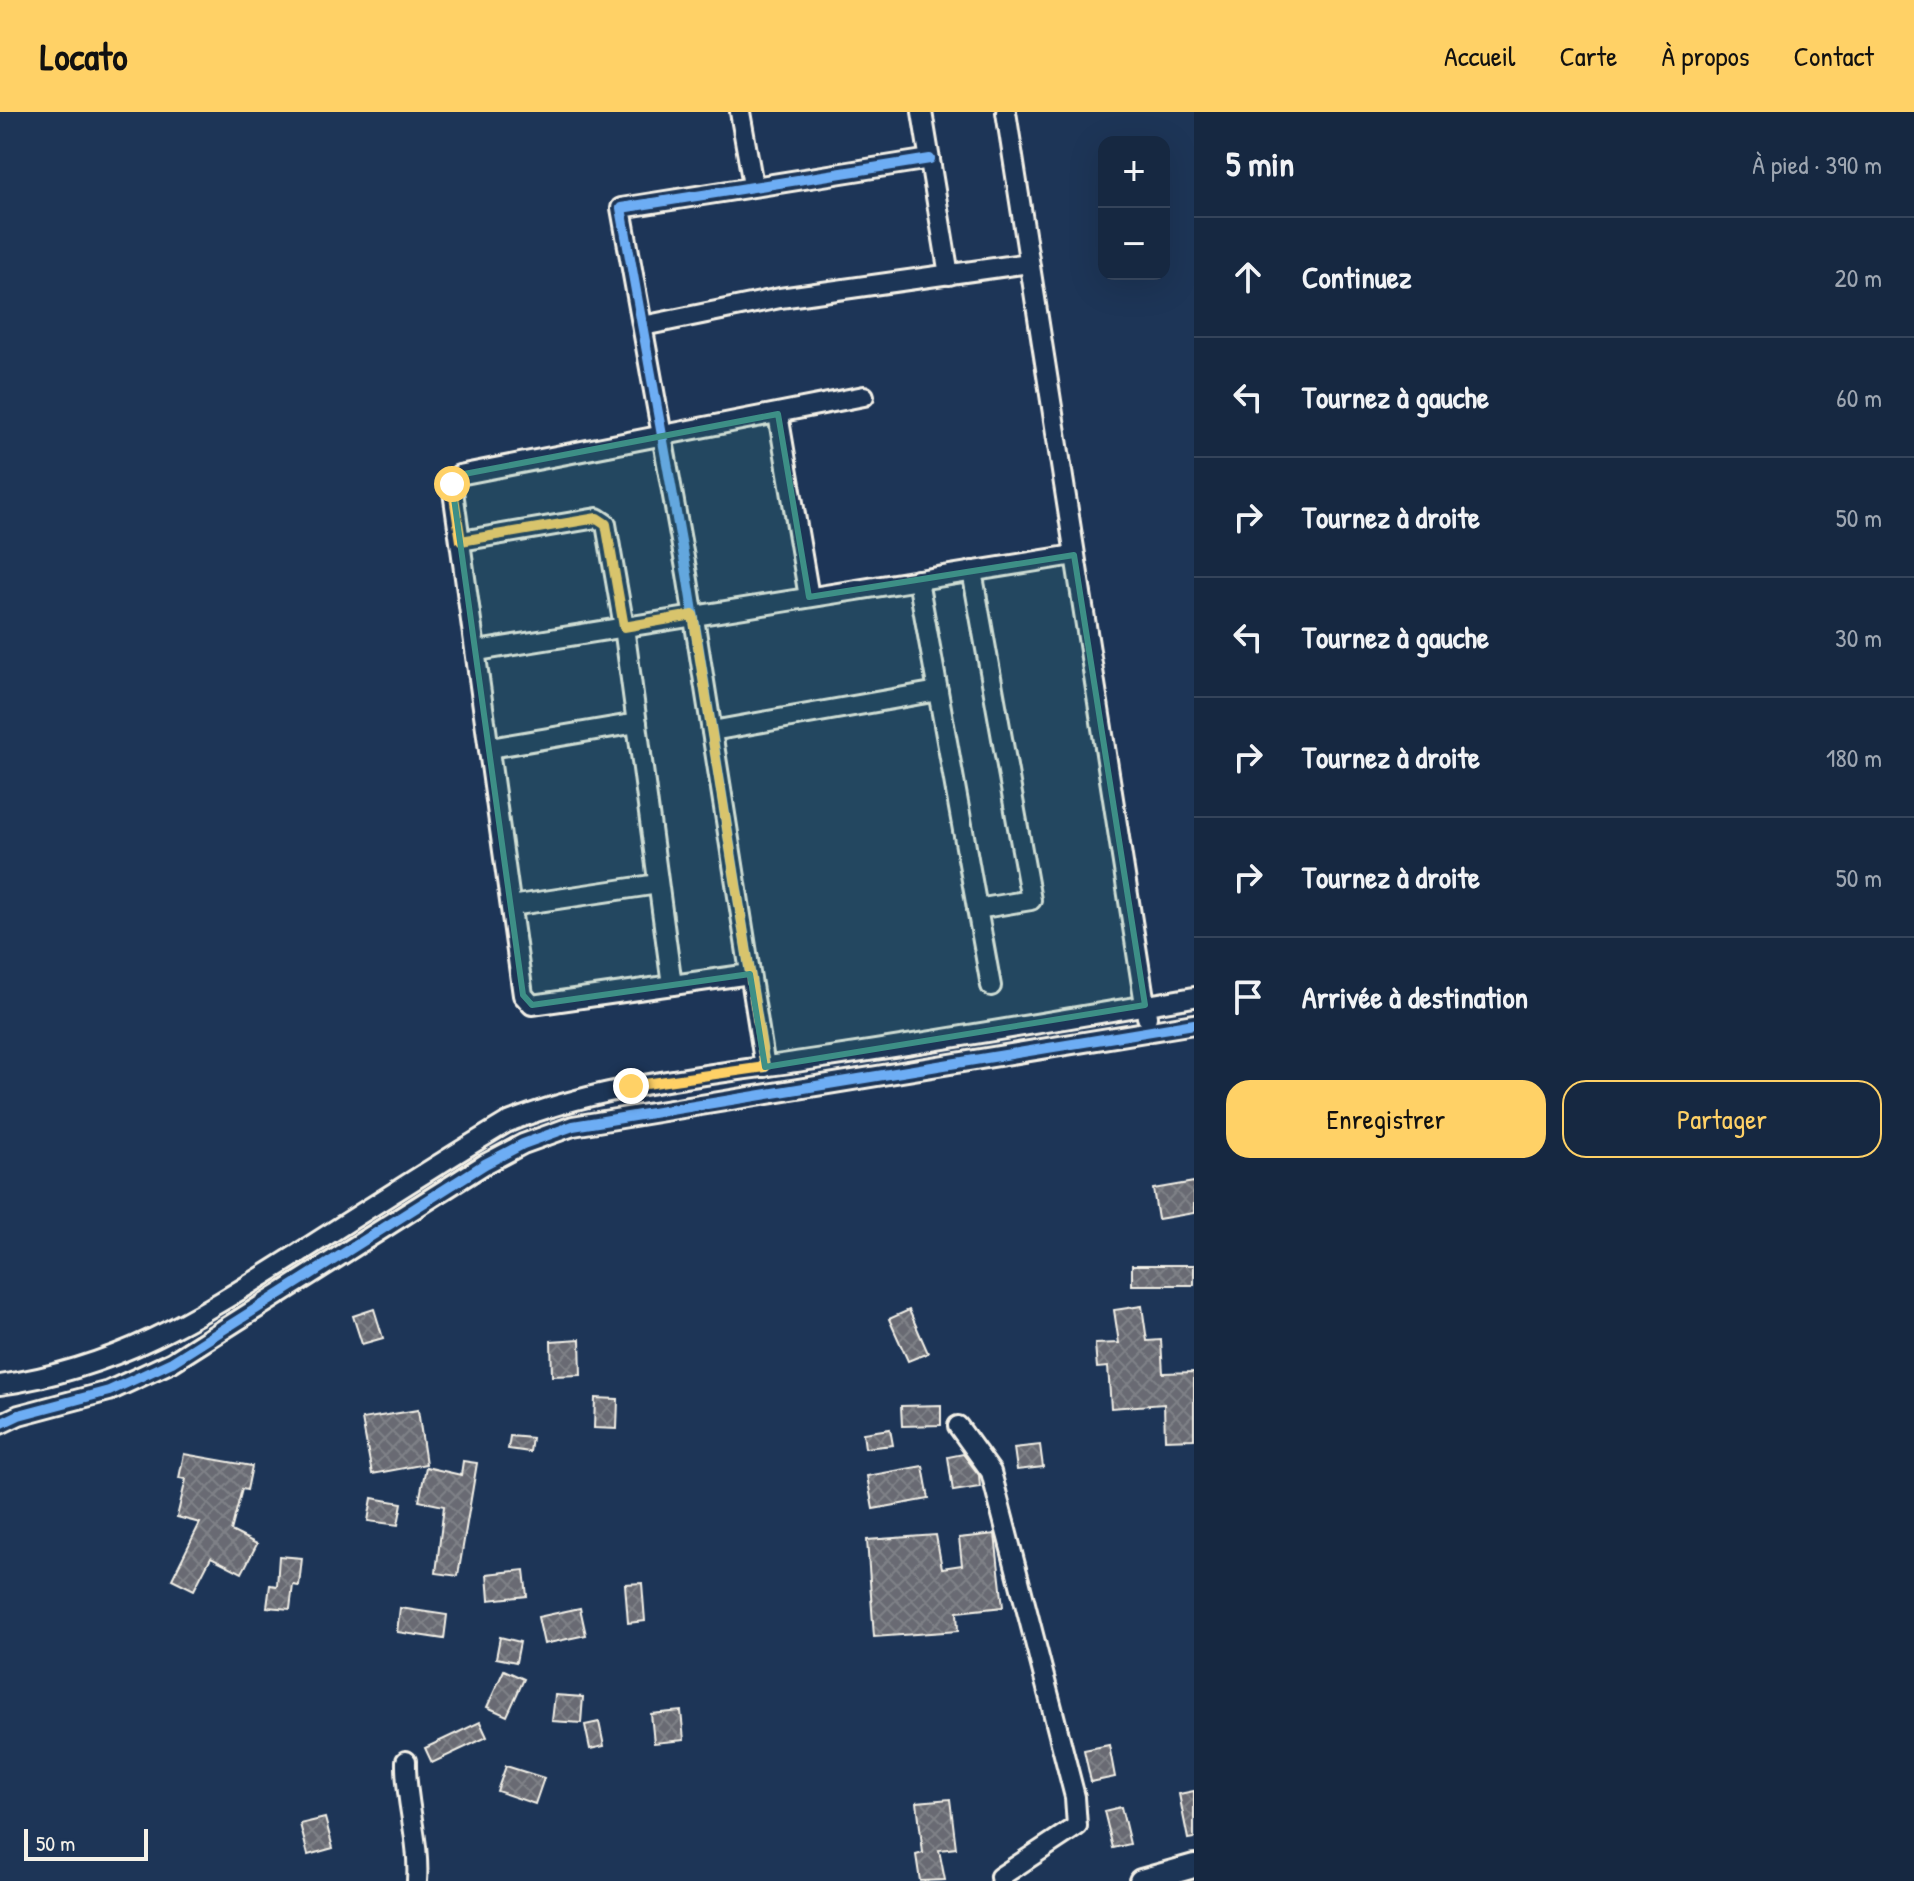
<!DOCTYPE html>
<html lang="fr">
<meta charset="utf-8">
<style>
:root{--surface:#162841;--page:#23344c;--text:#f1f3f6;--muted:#9ea6b1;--line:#35445a;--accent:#ffd166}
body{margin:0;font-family:"Patrick Hand",sans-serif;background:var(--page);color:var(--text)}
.controls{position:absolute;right:24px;top:24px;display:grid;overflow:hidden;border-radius:16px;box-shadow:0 8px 32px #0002}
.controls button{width:72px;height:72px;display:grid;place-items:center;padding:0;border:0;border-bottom:2px solid var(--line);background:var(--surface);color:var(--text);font:40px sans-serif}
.scale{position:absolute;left:24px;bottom:20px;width:124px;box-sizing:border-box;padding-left:8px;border:4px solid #f4f1e8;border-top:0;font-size:22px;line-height:28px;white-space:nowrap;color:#f4f1e8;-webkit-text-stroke:6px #1d3557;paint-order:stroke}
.stop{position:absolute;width:24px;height:24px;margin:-18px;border:6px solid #ffd166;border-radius:50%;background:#fff}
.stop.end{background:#ffd166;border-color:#fff;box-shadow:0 2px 8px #0008}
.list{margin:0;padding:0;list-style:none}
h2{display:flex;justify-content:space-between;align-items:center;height:104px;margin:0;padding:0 32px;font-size:34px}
h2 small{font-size:26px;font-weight:400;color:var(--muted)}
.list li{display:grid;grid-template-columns:52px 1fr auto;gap:24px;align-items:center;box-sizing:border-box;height:120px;padding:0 32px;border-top:2px solid var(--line)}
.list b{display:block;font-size:30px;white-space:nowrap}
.list em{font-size:26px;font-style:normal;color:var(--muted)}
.actions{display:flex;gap:16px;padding:24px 32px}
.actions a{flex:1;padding:18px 0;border:2px solid var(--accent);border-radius:24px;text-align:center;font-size:28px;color:var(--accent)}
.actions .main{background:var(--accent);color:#111}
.icon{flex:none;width:44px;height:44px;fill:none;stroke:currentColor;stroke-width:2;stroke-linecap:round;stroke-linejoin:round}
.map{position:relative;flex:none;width:1194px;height:1769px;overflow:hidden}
header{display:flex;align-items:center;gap:48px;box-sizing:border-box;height:112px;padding:0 40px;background:var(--accent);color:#111}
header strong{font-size:38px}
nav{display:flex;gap:44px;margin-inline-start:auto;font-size:28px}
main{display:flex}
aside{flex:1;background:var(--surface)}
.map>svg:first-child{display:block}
.building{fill:url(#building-cross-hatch);stroke:#f4f1e8;stroke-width:2}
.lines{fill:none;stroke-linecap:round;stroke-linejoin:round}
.minor-casing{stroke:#f4f1e8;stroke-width:24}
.major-casing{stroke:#f4f1e8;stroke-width:28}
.minor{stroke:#1d3557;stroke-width:18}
.major{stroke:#1d3557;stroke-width:22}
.cycleway-casing{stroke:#1d3557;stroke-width:15}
.cycleway{stroke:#6dadf4;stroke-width:10}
.route{stroke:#ffd166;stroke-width:10}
.marked{fill:#3d8f86;fill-opacity:0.2;stroke:#3d8f86;stroke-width:6;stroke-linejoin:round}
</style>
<header>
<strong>Locato</strong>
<nav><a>Accueil</a><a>Carte</a><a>À propos</a><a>Contact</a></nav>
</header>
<main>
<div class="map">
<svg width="1194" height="1769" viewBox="0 0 1194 1769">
<defs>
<pattern id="building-cross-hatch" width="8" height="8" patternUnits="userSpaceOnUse" patternTransform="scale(2)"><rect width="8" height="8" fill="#696b73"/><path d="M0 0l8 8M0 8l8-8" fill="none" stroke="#7f8187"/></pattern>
</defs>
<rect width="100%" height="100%" fill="#1d3557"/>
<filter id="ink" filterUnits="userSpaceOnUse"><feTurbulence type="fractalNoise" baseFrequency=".0125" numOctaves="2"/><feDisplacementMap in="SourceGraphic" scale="16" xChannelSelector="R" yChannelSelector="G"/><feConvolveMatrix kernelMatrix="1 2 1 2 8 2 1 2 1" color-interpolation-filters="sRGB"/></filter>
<g filter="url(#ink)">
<g class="building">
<path d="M 1194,1070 L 1194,1101 L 1158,1107 L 1153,1077 Z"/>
<rect x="1132" y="1153" width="62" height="20"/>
<path d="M 1142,1194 L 1147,1229 L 1161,1228 L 1163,1261 L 1194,1260 L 1194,1327 L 1165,1328 L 1164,1292 L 1111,1296 L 1108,1255 L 1097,1256 L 1095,1232 L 1119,1231 L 1114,1198 Z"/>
<path d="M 374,1197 L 383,1226 L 362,1232 L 353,1204 Z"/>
<path d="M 909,1198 L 928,1241 L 908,1249 L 889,1207 Z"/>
<path d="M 580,1227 L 581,1263 L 552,1264 L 551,1229 Z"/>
<path d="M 595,1286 L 618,1287 L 617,1317 L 594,1316 Z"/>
<path d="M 941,1293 L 941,1313 L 902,1314 L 901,1294 Z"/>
<path d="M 418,1298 L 426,1352 L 372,1362 L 362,1307 Z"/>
<path d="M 890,1317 L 893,1333 L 865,1336 L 863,1321 Z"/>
<path d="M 510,1324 L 532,1326 L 530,1340 L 508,1337 Z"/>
<path d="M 1040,1333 L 1043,1355 L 1017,1358 L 1014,1336 Z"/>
<path d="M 184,1342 L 252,1354 L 247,1378 L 242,1377 L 231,1419 L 257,1432 L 242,1461 L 211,1445 L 194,1478 L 172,1467 L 200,1411 L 177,1405 L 186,1367 L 179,1366 Z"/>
<path d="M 963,1342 L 979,1363 L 980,1375 L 953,1379 L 948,1345 Z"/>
<path d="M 463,1349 L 477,1351 L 458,1464 L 436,1461 L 444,1394 L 419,1389 L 426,1355 L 461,1363 Z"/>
<path d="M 923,1354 L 929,1387 L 873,1397 L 867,1364 Z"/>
<path d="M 372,1386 L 402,1391 L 398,1413 L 368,1409 Z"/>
<path d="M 995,1422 L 1003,1495 L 957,1500 L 958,1519 L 874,1525 L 867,1428 L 936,1423 L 942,1456 L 962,1453 L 959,1426 Z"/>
<path d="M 279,1444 L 302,1446 L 299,1474 L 293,1473 L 290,1497 L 267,1495 L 270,1473 L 277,1474 Z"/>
<path d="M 524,1458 L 527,1484 L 489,1488 L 487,1462 Z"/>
<path d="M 642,1471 L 645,1509 L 628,1511 L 625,1472 Z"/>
<path d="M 400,1496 L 447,1503 L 444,1527 L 397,1520 Z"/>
<path d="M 580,1496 L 586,1523 L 544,1532 L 538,1505 Z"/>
<path d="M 500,1525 L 520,1530 L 516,1550 L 496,1546 Z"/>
<path d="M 504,1558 L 524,1567 L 507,1604 L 487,1595 Z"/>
<path d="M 555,1583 L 583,1585 L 581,1611 L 552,1609 Z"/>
<path d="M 681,1599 L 684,1628 L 654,1631 L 651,1602 Z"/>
<path d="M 480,1610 L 487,1625 L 432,1651 L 425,1636 Z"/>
<path d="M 599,1610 L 604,1634 L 590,1637 L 585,1613 Z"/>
<path d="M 1109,1633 L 1115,1665 L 1091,1670 L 1084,1638 Z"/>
<path d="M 506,1654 L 544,1666 L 535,1692 L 497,1679 Z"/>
<path d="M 1194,1679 L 1194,1726 L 1188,1727 L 1179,1682 Z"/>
<path d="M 950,1687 L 956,1736 L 939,1738 L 945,1768 L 920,1769 L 916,1743 L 923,1741 L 917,1690 Z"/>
<path d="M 1121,1695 L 1130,1732 L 1113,1736 L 1104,1699 Z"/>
<path d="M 325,1706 L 333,1736 L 308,1743 L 300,1712 Z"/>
</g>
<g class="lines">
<defs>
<g id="minor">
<path d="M 740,0 L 753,73"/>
<path d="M 922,0 L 949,163"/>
<path d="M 1006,0 L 1147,905"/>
<path d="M 643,214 L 780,186 L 1029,151"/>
<path d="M 778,302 L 809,485"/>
<path d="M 461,429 L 597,406 L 606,412 L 624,515 L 672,873"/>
<path d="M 972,459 L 1031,788 L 977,797"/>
<path d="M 918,468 L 991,874"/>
<path d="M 477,539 L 1074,443"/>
<path d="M 712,619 L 938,579"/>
<path d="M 490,636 L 637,611"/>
<path d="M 511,794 L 658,772"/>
<path d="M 750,862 L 532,893 L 523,883 L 452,372 L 459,363 L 864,284"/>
<path d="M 765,955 L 687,462 L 621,96 L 930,47"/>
<path d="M 0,1273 C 123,1255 201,1203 304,1138 C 371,1095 438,1052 506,1011 C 603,972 707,964 809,948 C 938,929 1066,907 1194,885"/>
<path d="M 0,1312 L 19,1303 L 109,1279 L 172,1250 L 485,1052 L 523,1032 L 573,1014 L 1194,912"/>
<path d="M 958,1314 L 991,1360 L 1075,1685 L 1077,1714 L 1000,1765 L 1001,1769"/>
<path d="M 406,1649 C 405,1690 420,1728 417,1769"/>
</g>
<path id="major" d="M 1141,1769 L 1194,1754"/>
</defs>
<use href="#minor" class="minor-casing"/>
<use href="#major" class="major-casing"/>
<use href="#minor" class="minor"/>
<use href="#major" class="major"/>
<defs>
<g id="cycleway">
<path d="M 765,955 L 687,462 L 621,96 L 930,47"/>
<path d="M 0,1312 L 19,1303 L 109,1279 L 172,1250 L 485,1052 L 523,1032 L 573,1014 L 1194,912"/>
</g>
</defs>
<use href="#cycleway" class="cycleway-casing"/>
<use href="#cycleway" class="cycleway"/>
</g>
</g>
<g class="lines" filter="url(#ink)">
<path class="route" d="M 452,372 L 461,429 L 597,406 L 606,412 L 624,515 L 693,503 L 765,955 L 631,974"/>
</g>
<path class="marked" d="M 778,302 L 809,485 L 1074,443 L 1145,893 L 765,955 L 750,862 L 532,893 L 523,883 L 452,372 L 459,363 Z"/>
</svg>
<div class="controls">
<button>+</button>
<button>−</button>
</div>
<div class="scale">50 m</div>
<div class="stop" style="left:452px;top:372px"></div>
<div class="stop end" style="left:631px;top:974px"></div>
</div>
<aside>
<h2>5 min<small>À pied · 390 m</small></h2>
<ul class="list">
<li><svg class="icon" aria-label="ahead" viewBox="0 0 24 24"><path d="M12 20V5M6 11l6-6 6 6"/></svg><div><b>Continuez</b></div><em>20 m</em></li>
<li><svg class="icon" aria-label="left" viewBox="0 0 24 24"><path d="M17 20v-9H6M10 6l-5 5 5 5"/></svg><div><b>Tournez à gauche</b></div><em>60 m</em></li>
<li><svg class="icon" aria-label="right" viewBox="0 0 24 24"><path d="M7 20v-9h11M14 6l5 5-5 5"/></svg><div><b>Tournez à droite</b></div><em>50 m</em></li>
<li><svg class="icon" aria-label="left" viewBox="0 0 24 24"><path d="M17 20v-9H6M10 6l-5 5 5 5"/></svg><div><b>Tournez à gauche</b></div><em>30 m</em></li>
<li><svg class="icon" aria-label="right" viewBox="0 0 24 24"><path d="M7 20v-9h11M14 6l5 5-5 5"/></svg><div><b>Tournez à droite</b></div><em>180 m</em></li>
<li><svg class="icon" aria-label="right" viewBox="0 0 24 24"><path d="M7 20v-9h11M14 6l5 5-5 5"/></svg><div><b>Tournez à droite</b></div><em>50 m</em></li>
<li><svg class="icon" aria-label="arrive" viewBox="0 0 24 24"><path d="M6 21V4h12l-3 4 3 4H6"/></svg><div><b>Arrivée à destination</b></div></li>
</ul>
<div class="actions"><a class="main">Enregistrer</a><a>Partager</a></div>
</aside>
</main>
